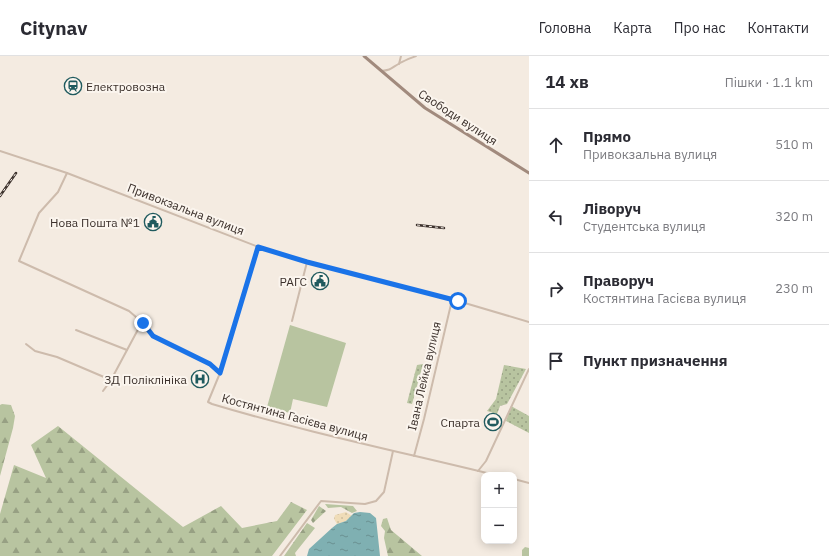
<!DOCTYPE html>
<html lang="uk">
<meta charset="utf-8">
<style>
:root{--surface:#fff;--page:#f7f7f7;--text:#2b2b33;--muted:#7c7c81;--line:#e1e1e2}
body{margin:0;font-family:"IBM Plex Sans",sans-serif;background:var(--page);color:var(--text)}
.controls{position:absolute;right:12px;bottom:12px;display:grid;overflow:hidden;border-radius:8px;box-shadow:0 2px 10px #0003}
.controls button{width:36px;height:36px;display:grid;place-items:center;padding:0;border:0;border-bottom:1px solid var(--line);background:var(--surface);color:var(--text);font:20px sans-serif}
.stop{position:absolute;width:12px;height:12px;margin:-9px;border:3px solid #1a73e8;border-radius:50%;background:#fff}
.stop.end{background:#1a73e8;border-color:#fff;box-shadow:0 1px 4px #0008}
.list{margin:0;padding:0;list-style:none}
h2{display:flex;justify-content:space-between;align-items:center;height:52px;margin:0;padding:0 16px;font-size:17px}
h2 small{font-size:13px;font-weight:400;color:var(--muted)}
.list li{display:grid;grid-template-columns:26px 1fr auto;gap:12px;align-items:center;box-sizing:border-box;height:72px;padding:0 16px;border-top:1px solid var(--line)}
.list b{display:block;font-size:15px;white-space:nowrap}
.list p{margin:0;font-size:13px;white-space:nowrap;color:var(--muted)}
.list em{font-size:13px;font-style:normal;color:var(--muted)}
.icon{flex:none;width:22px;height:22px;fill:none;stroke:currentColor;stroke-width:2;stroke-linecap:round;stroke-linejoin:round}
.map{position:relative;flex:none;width:529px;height:500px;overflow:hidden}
header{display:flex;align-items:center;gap:24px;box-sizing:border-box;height:56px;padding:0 20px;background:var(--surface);border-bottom:1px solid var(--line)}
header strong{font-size:19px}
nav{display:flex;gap:22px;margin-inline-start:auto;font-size:14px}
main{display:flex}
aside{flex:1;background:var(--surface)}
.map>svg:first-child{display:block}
.grass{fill:#b8c4a0}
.forest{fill:url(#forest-firs)}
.sand{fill:url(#sand-dots)}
.park{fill:url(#park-dots)}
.water{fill:url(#water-ripples)}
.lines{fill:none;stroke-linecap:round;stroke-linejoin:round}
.minor{stroke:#cdbbac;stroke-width:2}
.secondary{stroke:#a18a7d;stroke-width:3}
.rail-casing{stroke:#3b302b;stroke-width:2.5}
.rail{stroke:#fbf5ee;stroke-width:1;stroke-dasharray:3;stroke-linecap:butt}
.route{stroke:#1a73e8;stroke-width:5}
.labels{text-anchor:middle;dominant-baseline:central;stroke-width:4;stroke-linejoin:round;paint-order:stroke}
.poi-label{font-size:12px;fill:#3b302b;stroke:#fbf5ee;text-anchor:end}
.street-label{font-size:12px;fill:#3b302b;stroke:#fbf5ee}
</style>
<header>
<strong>Citynav</strong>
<nav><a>Головна</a><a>Карта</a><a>Про нас</a><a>Контакти</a></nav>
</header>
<main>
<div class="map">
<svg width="529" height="500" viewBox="0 0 529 500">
<defs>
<pattern id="forest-firs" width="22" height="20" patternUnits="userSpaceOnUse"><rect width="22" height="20" fill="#b8c4a0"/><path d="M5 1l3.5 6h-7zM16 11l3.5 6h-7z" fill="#97a083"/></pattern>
<pattern id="sand-dots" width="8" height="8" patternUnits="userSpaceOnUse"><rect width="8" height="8" fill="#efdcb8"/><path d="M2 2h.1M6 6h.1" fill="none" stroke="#cebd9e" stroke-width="1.8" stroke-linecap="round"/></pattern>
<pattern id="park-dots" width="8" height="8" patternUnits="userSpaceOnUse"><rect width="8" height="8" fill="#b8c4a0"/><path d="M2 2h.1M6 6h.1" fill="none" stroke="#97a083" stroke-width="1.8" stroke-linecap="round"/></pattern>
<pattern id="water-ripples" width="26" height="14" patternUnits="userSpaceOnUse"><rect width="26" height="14" fill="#7fb0b2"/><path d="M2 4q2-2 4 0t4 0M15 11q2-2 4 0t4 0" fill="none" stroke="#699091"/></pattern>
</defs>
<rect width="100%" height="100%" fill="#f4ebe1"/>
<g class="grass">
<path d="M 290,269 L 346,287 L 327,351 L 293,343 L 290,357 L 267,351 Z"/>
<path d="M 525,491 L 529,492 L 529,500 L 522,500 L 522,494 Z"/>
</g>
<g class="forest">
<path d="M 2,348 L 11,349 L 15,360 L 13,372 L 0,420 L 0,349 Z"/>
<path d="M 58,370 L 183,471 L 221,450 L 242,472 L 277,465 L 291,446 L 307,454 L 272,500 L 0,500 L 0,458 L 14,409 L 46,422 L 31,389 Z"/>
<path d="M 325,448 L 353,450 L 357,455 L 352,457 L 341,451 L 328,452 Z"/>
<path d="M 319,450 L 326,455 L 313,467 L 311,464 Z"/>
<path d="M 387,462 L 391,474 L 422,500 L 388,500 L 384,482 L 385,475 L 381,470 L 383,463 Z"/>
<path d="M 307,467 L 315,472 L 295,497 L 296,500 L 284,500 Z"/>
</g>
<path class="sand" d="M 346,456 L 352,460 L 346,465 L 337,468 L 334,463 L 335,459 Z"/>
<g class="park">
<path d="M 423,308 L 412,348 L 407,347 L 417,309 Z"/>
<path d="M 504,309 L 526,313 L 507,348 L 500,350 L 497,358 L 487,355 L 496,343 Z"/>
<path d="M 511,350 L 529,360 L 529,377 L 506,365 Z"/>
</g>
<path class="water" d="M 360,456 L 370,457 L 376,462 L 380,500 L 307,500 L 309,493 L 332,472 L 337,468 L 346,465 L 354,457 Z"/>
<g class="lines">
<g class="minor">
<path d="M 399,8 L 401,0"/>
<path d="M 381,15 C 392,14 391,12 400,7 C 405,4 411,2 416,0"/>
<path d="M 0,95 L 67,117 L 269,195 L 458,245 L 529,266"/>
<path d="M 67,117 L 58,136 L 39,157 L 19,205 L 129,255 L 143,267 L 153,280 L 210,308 L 220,317 L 208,346 L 212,348 C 305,376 401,396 495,419"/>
<path d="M 292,265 L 307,206"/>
<path d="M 76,274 L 127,294"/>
<path d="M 26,288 L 35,295 L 57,301 L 111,324"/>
<path d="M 220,316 L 258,191"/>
<path d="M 103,335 L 111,324 L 142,266"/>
<path d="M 414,400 L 424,363 L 452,244"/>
<path d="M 478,415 L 486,405 L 529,313"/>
<path d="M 514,423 L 529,427"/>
<path d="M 280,500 L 321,445 L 365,448 L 376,445 L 384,436 L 393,395"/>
</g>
<path class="secondary" d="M 364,0 L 425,52 L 529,117"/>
<defs>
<g id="rail">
<path d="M 0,140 L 16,117"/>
<path d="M 417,169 L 444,172"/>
</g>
</defs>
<use href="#rail" class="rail-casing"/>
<use href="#rail" class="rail"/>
</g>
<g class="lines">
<path class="route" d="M 143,267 L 153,280 L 210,308 L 220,317 L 258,191 L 307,206 L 458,245"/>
</g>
<defs>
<symbol id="station-ring" viewBox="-11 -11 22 22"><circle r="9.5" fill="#fbf5ee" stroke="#1f5a5e" stroke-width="1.5"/><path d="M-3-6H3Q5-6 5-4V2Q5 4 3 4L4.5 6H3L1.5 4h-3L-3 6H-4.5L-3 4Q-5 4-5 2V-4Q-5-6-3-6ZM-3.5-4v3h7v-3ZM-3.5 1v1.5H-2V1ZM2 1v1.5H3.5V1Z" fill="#1f5a5e"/></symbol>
<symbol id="civic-ring" viewBox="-11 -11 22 22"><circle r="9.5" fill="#fbf5ee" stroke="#1f5a5e" stroke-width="1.5"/><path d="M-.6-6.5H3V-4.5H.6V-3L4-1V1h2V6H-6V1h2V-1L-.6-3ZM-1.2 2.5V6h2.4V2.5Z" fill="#1f5a5e"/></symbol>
<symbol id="hospital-ring" viewBox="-11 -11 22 22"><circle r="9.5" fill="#fbf5ee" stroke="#1f5a5e" stroke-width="1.5"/><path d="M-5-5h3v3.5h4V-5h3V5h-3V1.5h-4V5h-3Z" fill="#1f5a5e"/></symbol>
<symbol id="stadium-ring" viewBox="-11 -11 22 22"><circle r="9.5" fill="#fbf5ee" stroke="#1f5a5e" stroke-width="1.5"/><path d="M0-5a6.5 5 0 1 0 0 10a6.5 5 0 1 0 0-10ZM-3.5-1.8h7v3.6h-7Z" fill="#1f5a5e"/></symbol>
</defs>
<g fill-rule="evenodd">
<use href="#station-ring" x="63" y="20" width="20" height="20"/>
<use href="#civic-ring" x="143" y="156" width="20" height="20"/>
<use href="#civic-ring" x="310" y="215" width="20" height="20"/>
<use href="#hospital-ring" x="190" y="313" width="20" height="20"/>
<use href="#stadium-ring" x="483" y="356" width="20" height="20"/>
</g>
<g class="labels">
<g class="poi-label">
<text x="86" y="30" text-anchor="start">Електровозна</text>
<text x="140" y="166">Нова Пошта №1</text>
<text x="307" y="225">РАГС</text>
<text x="187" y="323">ЗД Поліклініка</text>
<text x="480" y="366">Спарта</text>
</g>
<g class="street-label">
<text transform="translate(458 61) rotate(33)">Свободи вулиця</text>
<text transform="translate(186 153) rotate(21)">Привокзальна вулиця</text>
<text transform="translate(424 320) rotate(-77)">Івана Лейка вулиця</text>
<text transform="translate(295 361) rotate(15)">Костянтина Гасієва вулиця</text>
</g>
</g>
</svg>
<div class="controls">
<button>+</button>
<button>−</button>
</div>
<div class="stop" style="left:458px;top:245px"></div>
<div class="stop end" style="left:143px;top:267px"></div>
</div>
<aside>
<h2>14 хв<small>Пішки · 1.1 km</small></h2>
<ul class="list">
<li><svg class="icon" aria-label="ahead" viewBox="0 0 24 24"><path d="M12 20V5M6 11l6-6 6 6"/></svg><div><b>Прямо</b><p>Привокзальна вулиця</p></div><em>510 m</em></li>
<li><svg class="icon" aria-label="left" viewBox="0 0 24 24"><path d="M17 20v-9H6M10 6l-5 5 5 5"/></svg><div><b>Ліворуч</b><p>Студентська вулиця</p></div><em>320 m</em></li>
<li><svg class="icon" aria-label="right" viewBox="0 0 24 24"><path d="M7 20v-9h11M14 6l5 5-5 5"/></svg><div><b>Праворуч</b><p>Костянтина Гасієва вулиця</p></div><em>230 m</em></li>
<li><svg class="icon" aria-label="arrive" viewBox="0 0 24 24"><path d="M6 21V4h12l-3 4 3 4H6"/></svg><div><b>Пункт призначення</b></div></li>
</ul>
</aside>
</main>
